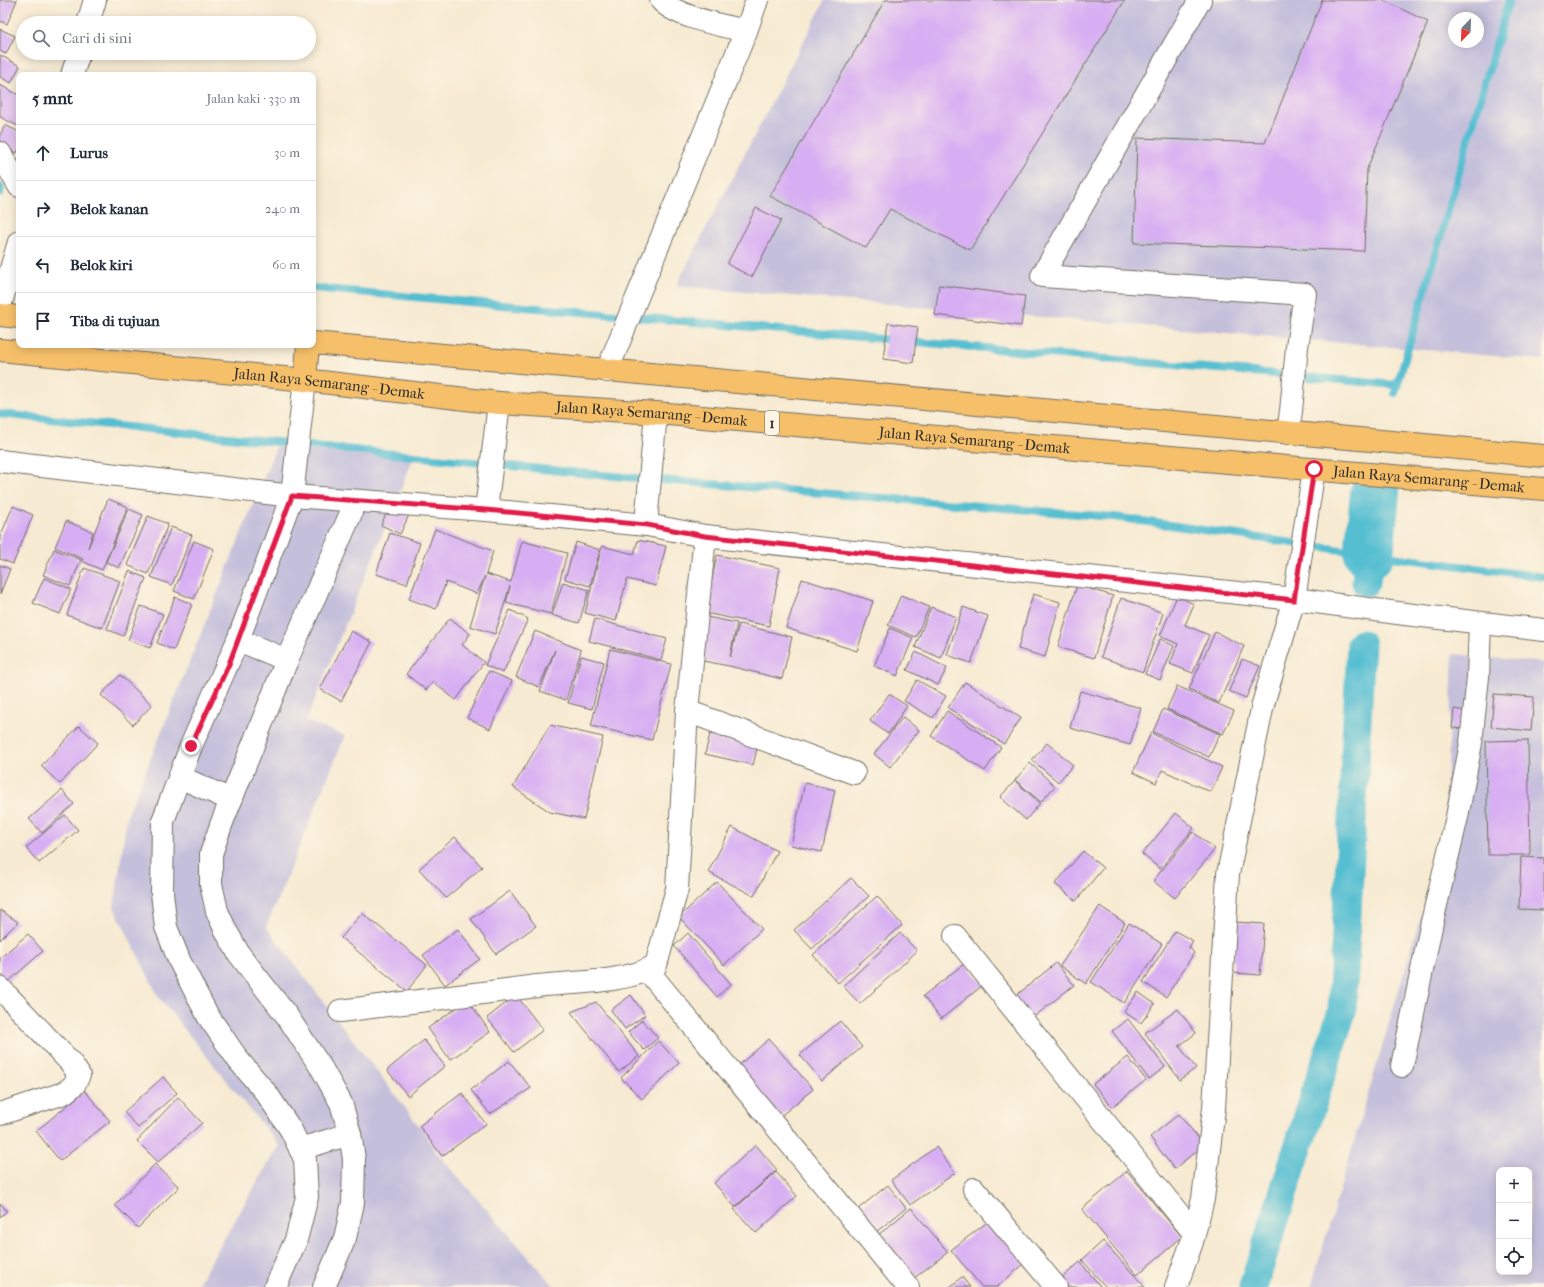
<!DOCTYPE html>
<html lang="id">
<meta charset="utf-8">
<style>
:root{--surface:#fff;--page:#f6f6f7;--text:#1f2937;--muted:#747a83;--line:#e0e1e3}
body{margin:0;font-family:"IM FELL French Canon",serif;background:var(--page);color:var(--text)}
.controls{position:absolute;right:12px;bottom:12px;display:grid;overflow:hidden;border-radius:8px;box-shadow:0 2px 10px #0003}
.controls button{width:36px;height:36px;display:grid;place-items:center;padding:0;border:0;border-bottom:1px solid var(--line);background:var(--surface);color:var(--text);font:20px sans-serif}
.compass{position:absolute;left:1448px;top:12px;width:36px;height:36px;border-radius:50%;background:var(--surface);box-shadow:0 2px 10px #0003;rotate:203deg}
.stop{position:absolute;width:12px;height:12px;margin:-9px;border:3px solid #e11d48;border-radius:50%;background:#fff}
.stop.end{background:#e11d48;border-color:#fff;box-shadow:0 1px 4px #0008}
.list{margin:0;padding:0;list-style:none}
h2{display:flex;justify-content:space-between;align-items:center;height:52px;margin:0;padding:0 16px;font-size:17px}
h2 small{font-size:13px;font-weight:400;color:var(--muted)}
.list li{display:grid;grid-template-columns:26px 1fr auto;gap:12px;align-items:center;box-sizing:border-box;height:56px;padding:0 16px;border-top:1px solid var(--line)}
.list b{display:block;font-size:15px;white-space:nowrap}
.list em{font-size:13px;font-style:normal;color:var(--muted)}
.icon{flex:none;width:22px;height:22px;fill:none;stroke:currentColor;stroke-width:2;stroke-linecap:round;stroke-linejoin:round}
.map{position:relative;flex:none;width:1544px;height:1287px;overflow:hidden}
.search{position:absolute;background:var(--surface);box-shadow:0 2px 10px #0003;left:16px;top:16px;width:300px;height:44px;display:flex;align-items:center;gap:10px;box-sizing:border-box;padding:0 14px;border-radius:22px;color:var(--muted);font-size:15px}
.panel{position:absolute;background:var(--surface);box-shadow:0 2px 10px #0003;left:16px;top:72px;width:300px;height:276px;border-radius:8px}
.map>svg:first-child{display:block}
.industrial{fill:#c4c0db;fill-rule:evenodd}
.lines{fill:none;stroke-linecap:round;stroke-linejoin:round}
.stream{stroke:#54bed1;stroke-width:8}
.canal{stroke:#54bed1;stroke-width:29}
.river{stroke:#54bed1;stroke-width:50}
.building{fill:#d7aef3}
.minor-casing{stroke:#726e65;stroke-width:24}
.highway-casing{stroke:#726e65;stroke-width:24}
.minor{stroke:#fff;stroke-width:22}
.highway{stroke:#f6c06b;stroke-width:22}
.route{stroke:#e11d48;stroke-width:5}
.labels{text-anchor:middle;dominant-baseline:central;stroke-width:4;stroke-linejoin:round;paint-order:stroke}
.shield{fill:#fcf5e5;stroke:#6a6863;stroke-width:1}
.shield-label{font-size:14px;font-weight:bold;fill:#2b2b2b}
.street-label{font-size:15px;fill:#2b2b2b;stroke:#fcf5e5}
</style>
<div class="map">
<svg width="1544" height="1287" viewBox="0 0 1544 1287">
<rect width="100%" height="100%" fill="#fcf5e5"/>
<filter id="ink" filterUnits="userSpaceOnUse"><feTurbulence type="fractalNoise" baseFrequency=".025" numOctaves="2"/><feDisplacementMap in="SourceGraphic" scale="8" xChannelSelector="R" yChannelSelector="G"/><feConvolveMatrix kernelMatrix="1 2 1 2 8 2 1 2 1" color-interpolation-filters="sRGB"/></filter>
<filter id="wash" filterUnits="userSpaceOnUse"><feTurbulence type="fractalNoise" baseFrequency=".012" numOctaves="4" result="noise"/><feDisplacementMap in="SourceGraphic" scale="16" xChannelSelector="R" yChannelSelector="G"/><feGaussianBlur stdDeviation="0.9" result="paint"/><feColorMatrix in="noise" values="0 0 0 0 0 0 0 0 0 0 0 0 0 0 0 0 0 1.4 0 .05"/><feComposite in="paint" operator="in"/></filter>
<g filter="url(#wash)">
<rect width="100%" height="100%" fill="#f7ead2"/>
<g class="industrial">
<path d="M 825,0 L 1544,0 L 1544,360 L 676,286 ZM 1454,18 L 1478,18 L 1478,42 L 1454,42 Z"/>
<path d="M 276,447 L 413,459 L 306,721 L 345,736 L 266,927 L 419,1126 L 436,1152 L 555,1287 L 196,1287 L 279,1145 L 159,998 L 114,907 L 127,817 Z"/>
<path d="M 1453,654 L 1544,663 L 1544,1287 L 1311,1287 L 1445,834 ZM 1499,1170 L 1529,1170 L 1529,1272 L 1499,1272 Z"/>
</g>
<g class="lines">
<g class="stream">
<path d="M 0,186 L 1,188 L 0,193"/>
<path d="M 313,288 L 1397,385"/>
<path d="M 1395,393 L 1509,0"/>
<path d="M 0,414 L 601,475 L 1114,517 L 1369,554 L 1544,577"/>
</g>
<g class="canal">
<path d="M 1366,582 L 1369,554"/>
<path d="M 1253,1287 L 1342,1011 L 1361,644"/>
</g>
<path class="river" d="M 1369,554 L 1375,493"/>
</g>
<g id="blocks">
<g class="building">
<path d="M 0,0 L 17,0 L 7,24 L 0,21 Z"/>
<path d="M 885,0 L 1125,0 L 970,250 L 890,209 L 866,248 L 770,196 Z"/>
<path d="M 1322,0 L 1383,0 L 1428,22 L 1367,169 L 1364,251 L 1134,243 L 1137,138 L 1265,143 Z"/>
<path d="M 0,29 L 15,36 L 6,54 L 0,51 Z"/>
<path d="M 0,55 L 20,66 L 11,83 L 0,77 Z"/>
<path d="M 0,85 L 19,95 L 19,123 L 18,126 L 0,117 Z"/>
<path d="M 5,125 L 19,132 L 19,148 L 17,153 L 0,145 L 0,135 Z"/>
<path d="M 756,208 L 781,220 L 752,277 L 727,264 Z"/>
<path d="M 939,285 L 1025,296 L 1021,326 L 935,315 Z"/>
<path d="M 888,323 L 918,327 L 913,363 L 883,359 Z"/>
<path d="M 108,499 L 128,507 L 102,570 L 82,561 L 83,559 L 55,547 L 66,521 L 93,532 L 88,548 Z"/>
<path d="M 13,506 L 33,515 L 13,564 L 0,559 L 0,537 Z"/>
<path d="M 389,507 L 409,515 L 400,534 L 381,525 Z"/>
<path d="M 129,509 L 143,515 L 119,568 L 106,562 Z"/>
<path d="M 148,516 L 168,524 L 148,574 L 127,565 Z"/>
<path d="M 171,527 L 192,535 L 172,585 L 151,577 Z"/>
<path d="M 435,529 L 493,551 L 486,574 L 511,582 L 522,541 L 567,553 L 551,614 L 506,603 L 510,586 L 495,634 L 470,626 L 485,576 L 477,594 L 446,582 L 436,609 L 409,599 Z"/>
<path d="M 390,533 L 420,543 L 407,584 L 376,574 Z"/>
<path d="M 638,540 L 666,546 L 656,586 L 627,579 L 616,621 L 585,613 L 602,546 L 634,554 Z"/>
<path d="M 194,541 L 214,549 L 194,599 L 174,591 Z"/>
<path d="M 576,542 L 600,550 L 590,586 L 565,579 Z"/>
<path d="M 54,549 L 81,560 L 70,586 L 43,575 Z"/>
<path d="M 717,555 L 780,568 L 769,626 L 705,613 Z"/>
<path d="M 0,565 L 10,569 L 0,594 Z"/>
<path d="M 84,568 L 120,581 L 102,628 L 67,615 Z"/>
<path d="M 129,571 L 146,578 L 123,636 L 107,629 Z"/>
<path d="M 44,578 L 71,589 L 60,614 L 33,603 Z"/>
<path d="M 802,579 L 873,601 L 857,651 L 786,628 Z"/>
<path d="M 563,582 L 589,590 L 579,623 L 552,615 Z"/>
<path d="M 1077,585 L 1113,596 L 1094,658 L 1058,647 Z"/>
<path d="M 1033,594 L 1060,602 L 1045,657 L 1018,649 Z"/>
<path d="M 901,595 L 929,607 L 916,637 L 888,625 Z"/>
<path d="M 1177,596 L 1194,604 L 1185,625 L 1209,635 L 1193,673 L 1170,664 L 1178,644 L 1160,636 Z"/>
<path d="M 175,597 L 192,604 L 174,650 L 157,643 Z"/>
<path d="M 1121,598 L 1163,613 L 1143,672 L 1101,657 Z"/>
<path d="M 141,606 L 163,614 L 150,648 L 128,640 Z"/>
<path d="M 931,607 L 956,617 L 941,658 L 915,647 Z"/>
<path d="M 963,607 L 988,616 L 971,663 L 947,655 Z"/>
<path d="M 510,610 L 528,619 L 503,673 L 485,665 Z"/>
<path d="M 707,617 L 737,623 L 730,657 L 739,624 L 792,637 L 782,679 L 729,666 L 698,660 Z"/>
<path d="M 450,618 L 470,634 L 462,645 L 484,662 L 456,700 L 433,682 L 426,690 L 406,674 Z"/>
<path d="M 595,619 L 667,639 L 661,660 L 589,641 Z"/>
<path d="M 890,628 L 913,638 L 897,676 L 874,666 Z"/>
<path d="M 351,631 L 372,642 L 341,701 L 320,689 Z"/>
<path d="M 535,631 L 581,650 L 566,700 L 540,691 L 555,650 L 539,687 L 516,677 Z"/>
<path d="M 1215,632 L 1244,646 L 1219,703 L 1189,689 Z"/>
<path d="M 1160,639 L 1174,646 L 1160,680 L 1145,674 Z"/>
<path d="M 610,649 L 671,664 L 652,740 L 591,726 Z"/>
<path d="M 916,652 L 947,668 L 938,685 L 907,670 Z"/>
<path d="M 581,656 L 604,662 L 592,709 L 568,703 Z"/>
<path d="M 1242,659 L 1260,666 L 1246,698 L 1229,691 Z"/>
<path d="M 489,671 L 512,681 L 490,729 L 467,718 Z"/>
<path d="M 120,675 L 152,705 L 133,725 L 101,695 Z"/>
<path d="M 917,680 L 946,696 L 933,718 L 904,701 Z"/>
<path d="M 965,682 L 1021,718 L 1004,744 L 948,708 Z"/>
<path d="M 1177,686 L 1234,711 L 1223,734 L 1167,709 Z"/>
<path d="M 1080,691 L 1141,708 L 1130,745 L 1070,728 Z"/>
<path d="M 889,694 L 907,706 L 888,734 L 870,721 Z"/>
<path d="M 1494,694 L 1534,697 L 1531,731 L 1491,727 Z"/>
<path d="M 1163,709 L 1220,734 L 1209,757 L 1153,732 Z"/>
<path d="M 1454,709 L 1465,711 L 1464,729 L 1452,728 Z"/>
<path d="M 947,711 L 1001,747 L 985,771 L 931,736 Z"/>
<path d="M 903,717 L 919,730 L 890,767 L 874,754 Z"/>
<path d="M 550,725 L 603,737 L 584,819 L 550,812 L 513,787 Z"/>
<path d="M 79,726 L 98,743 L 60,784 L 41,766 Z"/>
<path d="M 1151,733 L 1222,767 L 1211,792 L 1162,770 L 1156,783 L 1133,772 Z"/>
<path d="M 710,734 L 758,745 L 753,765 L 705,754 Z"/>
<path d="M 1528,740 L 1530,855 L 1488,855 L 1486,741 Z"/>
<path d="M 1047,743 L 1073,765 L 1058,782 L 1032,760 Z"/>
<path d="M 1030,763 L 1055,786 L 1041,802 L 1015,780 Z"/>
<path d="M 1015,781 L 1040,803 L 1026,820 L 1000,797 Z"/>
<path d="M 805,783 L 835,790 L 822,852 L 791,845 Z"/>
<path d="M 62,790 L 74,804 L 42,833 L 29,819 Z"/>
<path d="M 1176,813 L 1194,828 L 1160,869 L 1142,854 Z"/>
<path d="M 65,815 L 78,830 L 39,863 L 26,848 Z"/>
<path d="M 732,827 L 777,851 L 754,896 L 708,872 Z"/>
<path d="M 1193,832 L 1215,849 L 1175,898 L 1153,881 Z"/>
<path d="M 455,837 L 482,867 L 446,898 L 419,869 Z"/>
<path d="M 1083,851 L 1103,868 L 1076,901 L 1055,884 Z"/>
<path d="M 1521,857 L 1544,858 L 1544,910 L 1519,909 Z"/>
<path d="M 851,878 L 869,896 L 812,949 L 794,930 Z"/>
<path d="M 717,882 L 762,929 L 724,965 L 679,917 Z"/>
<path d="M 510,891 L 536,926 L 496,954 L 471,919 Z"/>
<path d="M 877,896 L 902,925 L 838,983 L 813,955 Z"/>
<path d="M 1100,906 L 1125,923 L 1086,984 L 1060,966 Z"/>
<path d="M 0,910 L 18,922 L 0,940 Z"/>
<path d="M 362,913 L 427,965 L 407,991 L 341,938 Z"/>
<path d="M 1236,922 L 1264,924 L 1260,975 L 1233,973 Z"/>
<path d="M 1129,923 L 1162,944 L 1124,1003 L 1091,982 Z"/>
<path d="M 458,929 L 480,959 L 445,985 L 423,955 Z"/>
<path d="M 1175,931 L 1193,941 L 1189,947 L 1194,953 L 1166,997 L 1143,982 Z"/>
<path d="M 688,933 L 731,984 L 717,997 L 674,946 Z"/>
<path d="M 900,933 L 917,951 L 860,1004 L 843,986 Z"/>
<path d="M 28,934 L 43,951 L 8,982 L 0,973 L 0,958 Z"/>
<path d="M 965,963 L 983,985 L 941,1019 L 923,996 Z"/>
<path d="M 1056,963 L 1074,985 L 1030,1020 L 1012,999 Z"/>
<path d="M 1138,992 L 1155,1004 L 1141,1023 L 1124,1012 Z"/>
<path d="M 516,995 L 543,1030 L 514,1052 L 487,1018 Z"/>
<path d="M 631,995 L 645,1015 L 625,1029 L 611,1010 Z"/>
<path d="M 468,1000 L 490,1032 L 450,1060 L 428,1028 Z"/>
<path d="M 596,1002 L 639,1056 L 619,1072 L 571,1012 Z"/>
<path d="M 1178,1009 L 1196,1033 L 1179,1046 L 1196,1068 L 1180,1080 L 1145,1033 Z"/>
<path d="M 1128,1019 L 1165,1067 L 1149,1079 L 1112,1031 Z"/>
<path d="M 642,1020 L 658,1038 L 644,1050 L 628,1032 Z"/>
<path d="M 840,1021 L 862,1047 L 822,1081 L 800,1055 Z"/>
<path d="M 769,1039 L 813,1089 L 776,1120 L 733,1070 Z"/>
<path d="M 424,1040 L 445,1066 L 408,1096 L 387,1070 Z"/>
<path d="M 658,1041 L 679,1063 L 642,1099 L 621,1078 Z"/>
<path d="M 1128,1057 L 1146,1080 L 1112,1107 L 1093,1084 Z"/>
<path d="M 509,1061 L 531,1088 L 490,1114 L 471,1090 Z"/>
<path d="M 163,1077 L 177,1093 L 138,1128 L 124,1112 Z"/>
<path d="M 85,1091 L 110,1121 L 60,1161 L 36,1131 Z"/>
<path d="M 462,1093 L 486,1124 L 442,1156 L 419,1126 Z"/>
<path d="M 178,1097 L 202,1123 L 158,1162 L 137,1141 Z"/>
<path d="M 1179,1114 L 1204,1145 L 1174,1169 L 1150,1137 Z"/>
<path d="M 756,1145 L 777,1170 L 735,1207 L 714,1183 Z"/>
<path d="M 936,1147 L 955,1173 L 910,1205 L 891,1180 Z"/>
<path d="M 155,1164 L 179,1187 L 138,1228 L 115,1205 Z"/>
<path d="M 1127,1171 L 1182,1237 L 1137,1275 L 1082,1209 Z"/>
<path d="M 776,1172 L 797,1196 L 756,1233 L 734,1209 Z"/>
<path d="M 888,1185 L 906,1208 L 871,1236 L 853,1213 Z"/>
<path d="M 0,1203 L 7,1211 L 0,1217 Z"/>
<path d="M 911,1208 L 948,1252 L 909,1282 L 872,1240 Z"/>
<path d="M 990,1220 L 1025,1263 L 997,1287 L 982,1287 L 951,1250 Z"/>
<path d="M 1103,1241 L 1145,1287 L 1106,1287 L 1082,1260 Z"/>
<path d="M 1080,1262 L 1101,1287 L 1058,1287 L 1055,1284 Z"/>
<path d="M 962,1277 L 970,1287 L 950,1287 Z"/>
</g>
</g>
</g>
<g filter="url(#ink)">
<use href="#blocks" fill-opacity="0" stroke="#726e65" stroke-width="1"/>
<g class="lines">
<defs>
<g id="minor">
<path d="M 661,0 C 675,17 725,26 746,31"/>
<path d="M 1200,0 L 1042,276 L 1305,294 L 1297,347 L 1291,411 L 1288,433"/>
<path d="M 88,23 L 95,0"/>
<path d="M 72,75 L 79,53"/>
<path d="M 0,153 L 19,186"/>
<path d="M 0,306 L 19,242"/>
<path d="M 607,371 L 746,31 L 757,0"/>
<path d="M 0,461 L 292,496 L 486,510 L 647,525 L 705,536 L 1294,599 L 1405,614 L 1544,630"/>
<path d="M 486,510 L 499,403"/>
<path d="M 647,525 L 647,512 L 656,413"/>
<path d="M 238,640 L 287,660"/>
<path d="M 687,711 L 854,773"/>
<path d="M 180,777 L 231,800"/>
<path d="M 955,936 L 1194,1233"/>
<path d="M 648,971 L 908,1287"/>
<path d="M 0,988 L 71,1063 L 79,1075 L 74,1085 L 64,1093 L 0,1114"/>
<path d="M 340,1011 C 406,1003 471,994 537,986 C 570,982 629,983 656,965 L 677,889 L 687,711 L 705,536"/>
<path d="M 1402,1066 L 1432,922 L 1457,817 L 1471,743 L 1478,677 L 1480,623"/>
<path d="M 300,1149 L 350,1134"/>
<path d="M 974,1189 L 1056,1287"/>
<path d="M 275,1287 L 296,1240 L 307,1197 L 305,1159 L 291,1130 L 267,1094 L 239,1061 L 208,1016 L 179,960 L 166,927 L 162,893 L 163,821 L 191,746 L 238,640 L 292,496 L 305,380"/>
<path d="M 324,1287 L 345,1238 L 353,1203 L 354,1159 L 350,1134 L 341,1103 L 322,1069 L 287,1016 L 239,954 L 226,931 L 217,911 L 211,884 L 211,854 L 221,825 L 287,660 L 351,513"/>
<path d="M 1176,1287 L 1192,1242 L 1203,1199 L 1214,1108 L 1228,874 L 1263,704 L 1294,599 L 1314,469"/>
</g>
<g id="highway">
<path d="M 0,315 L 19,317"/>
<path d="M 313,343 L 1544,456"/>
<path id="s1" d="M 0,350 L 305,380 L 499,403 L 656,413 L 1544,489"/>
<path d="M 305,380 L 308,345"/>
</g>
</defs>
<use href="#minor" class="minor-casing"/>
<use href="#highway" class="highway-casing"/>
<use href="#minor" class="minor"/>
<use href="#highway" class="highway"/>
</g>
</g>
<g class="lines" filter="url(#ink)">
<path class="route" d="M 191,746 L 229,664 L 292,496 L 486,510 L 647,525 L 705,536 L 1294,600 L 1314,469"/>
</g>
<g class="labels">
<rect class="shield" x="765" y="411" width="14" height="24" rx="3"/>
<g class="shield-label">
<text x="772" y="423">1</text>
</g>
<g class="street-label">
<text stroke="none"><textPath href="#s1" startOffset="331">Jalan Raya Semarang - Demak</textPath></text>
<text stroke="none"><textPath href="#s1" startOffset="655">Jalan Raya Semarang - Demak</textPath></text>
<text stroke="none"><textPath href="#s1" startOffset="979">Jalan Raya Semarang - Demak</textPath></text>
<text stroke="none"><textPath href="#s1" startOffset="1435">Jalan Raya Semarang - Demak</textPath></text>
</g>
</g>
</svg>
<div class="controls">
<button>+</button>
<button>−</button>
<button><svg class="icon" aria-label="locate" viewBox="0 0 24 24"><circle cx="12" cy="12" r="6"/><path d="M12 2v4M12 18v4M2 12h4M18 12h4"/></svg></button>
</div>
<svg class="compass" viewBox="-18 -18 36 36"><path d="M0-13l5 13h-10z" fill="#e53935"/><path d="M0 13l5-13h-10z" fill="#747a83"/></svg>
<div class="stop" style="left:1314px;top:469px"></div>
<div class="stop end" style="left:191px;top:746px"></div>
<div class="search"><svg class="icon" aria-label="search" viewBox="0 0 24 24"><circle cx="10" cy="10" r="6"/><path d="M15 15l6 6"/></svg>Cari di sini</div>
<section class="panel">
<h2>5 mnt<small>Jalan kaki · 330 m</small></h2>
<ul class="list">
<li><svg class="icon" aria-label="ahead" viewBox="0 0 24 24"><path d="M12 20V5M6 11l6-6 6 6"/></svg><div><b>Lurus</b></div><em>30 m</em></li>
<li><svg class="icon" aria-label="right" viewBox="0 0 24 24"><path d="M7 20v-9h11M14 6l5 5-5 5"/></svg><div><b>Belok kanan</b></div><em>240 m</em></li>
<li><svg class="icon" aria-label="left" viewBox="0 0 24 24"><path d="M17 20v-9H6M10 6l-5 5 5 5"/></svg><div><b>Belok kiri</b></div><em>60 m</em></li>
<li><svg class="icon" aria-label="arrive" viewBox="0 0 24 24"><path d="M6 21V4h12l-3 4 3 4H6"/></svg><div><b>Tiba di tujuan</b></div></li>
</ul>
</section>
</div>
